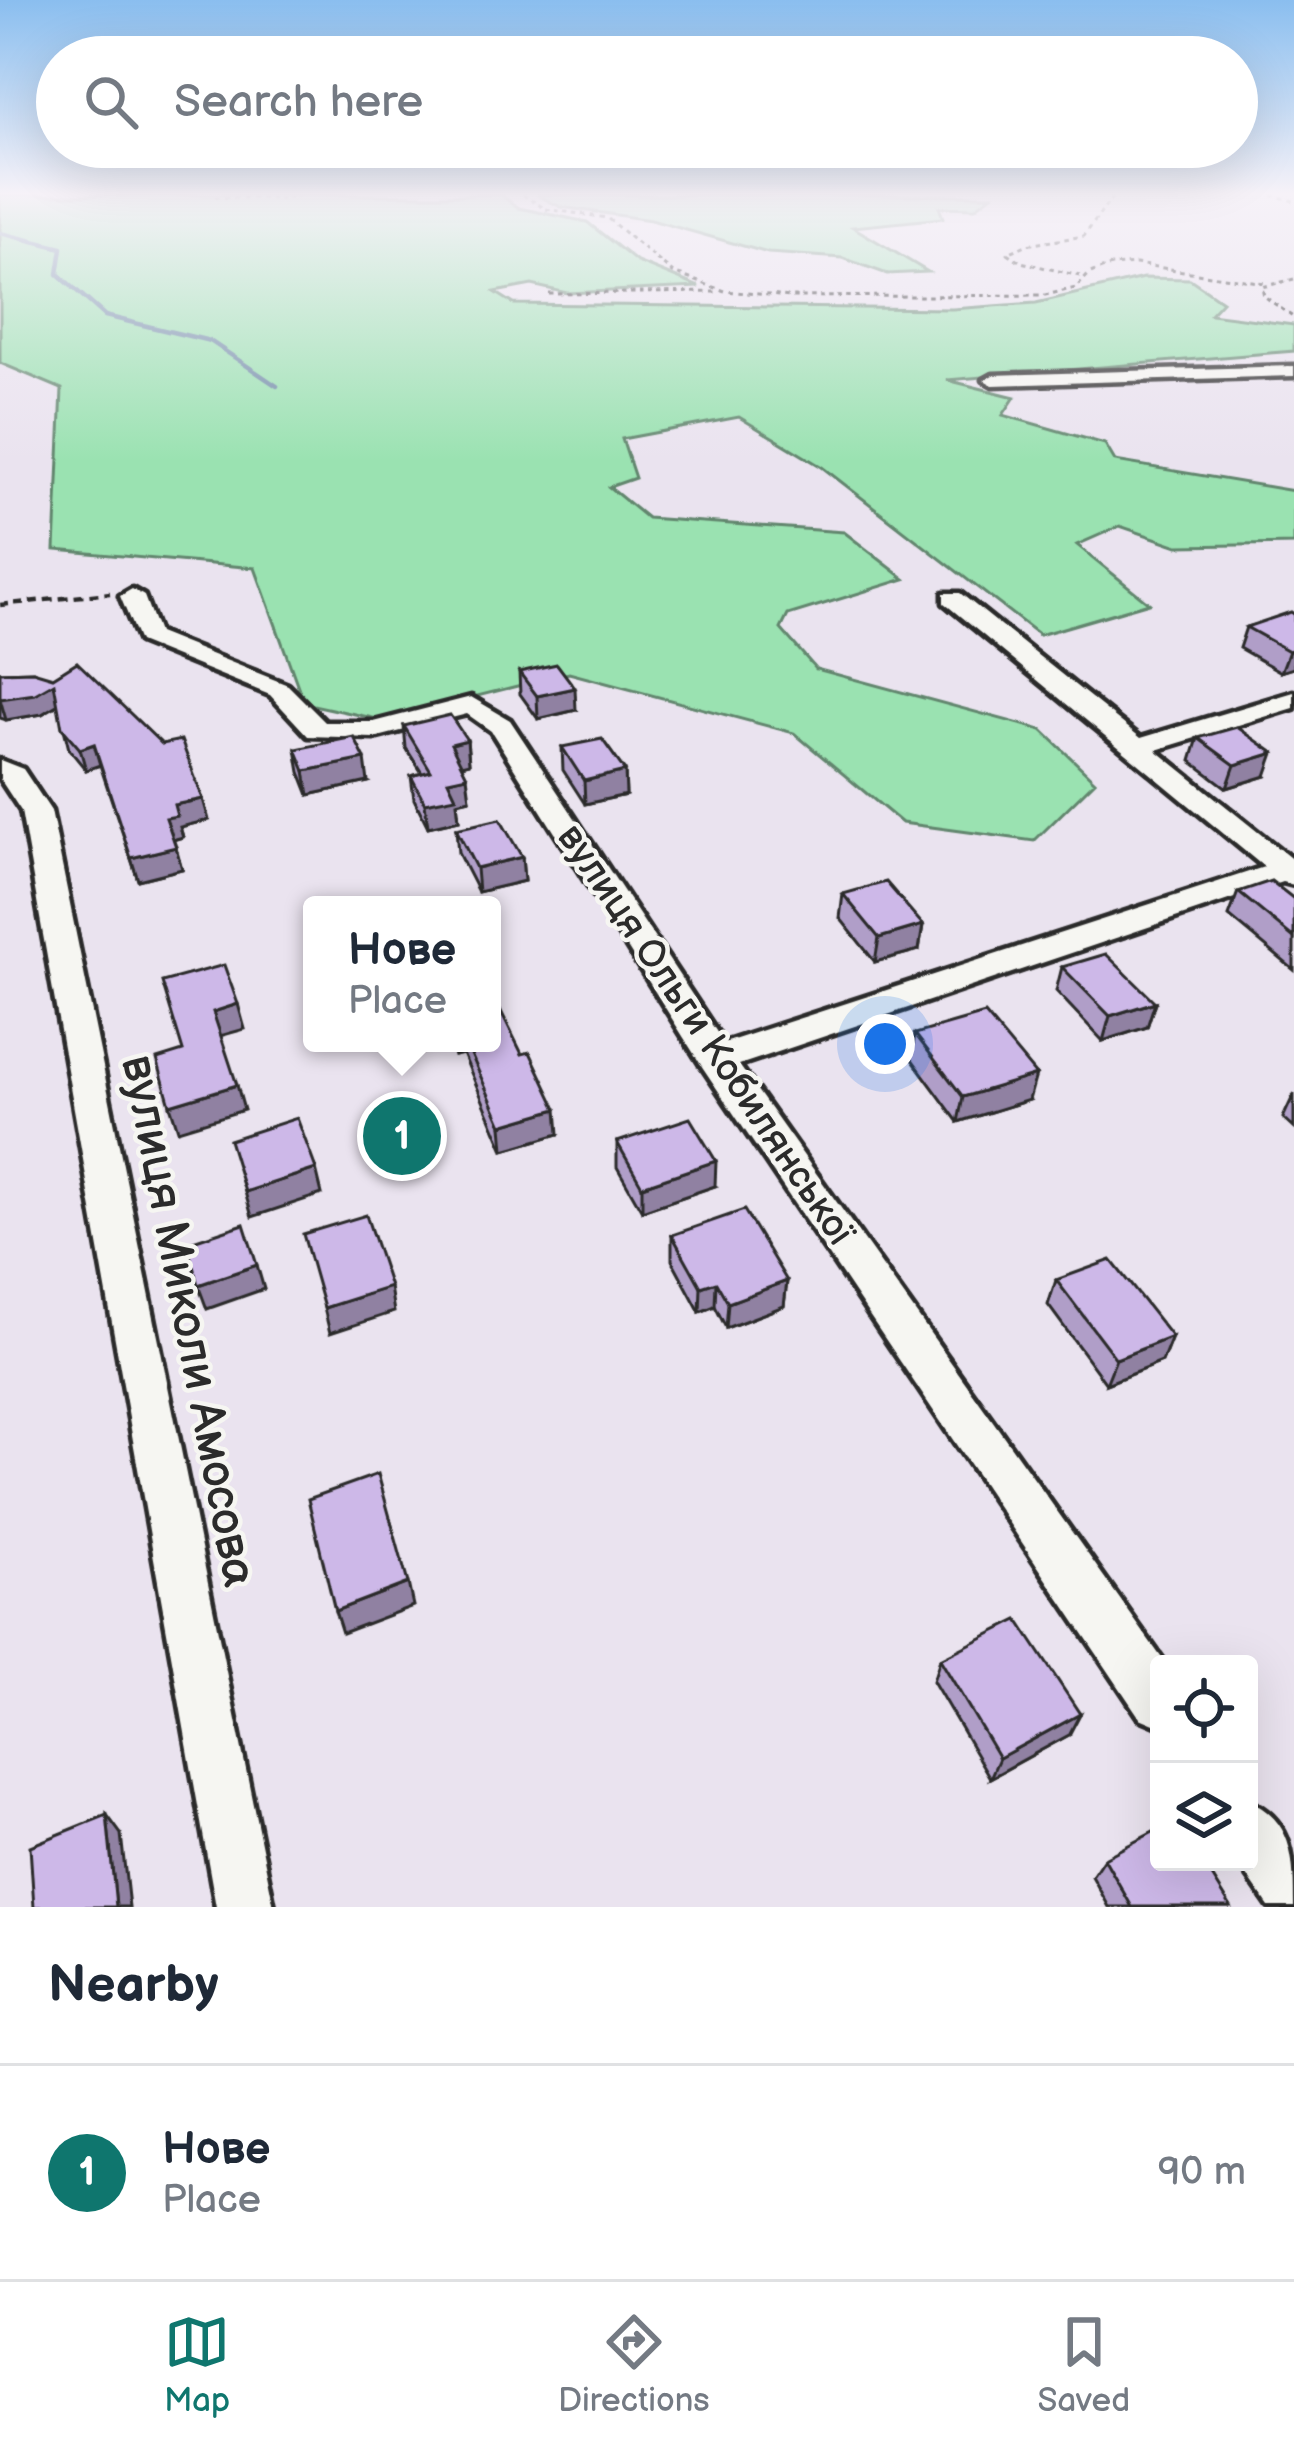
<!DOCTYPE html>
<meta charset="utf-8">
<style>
:root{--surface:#fff;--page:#f2f2f3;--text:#1f2937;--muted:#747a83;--line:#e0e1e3;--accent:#0f766e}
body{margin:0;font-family:"Balsamiq Sans",sans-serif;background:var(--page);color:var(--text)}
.controls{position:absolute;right:36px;bottom:36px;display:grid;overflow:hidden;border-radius:12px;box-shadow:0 12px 48px #0002}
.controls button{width:108px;height:108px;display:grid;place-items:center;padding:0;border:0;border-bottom:3px solid var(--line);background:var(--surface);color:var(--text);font:60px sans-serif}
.you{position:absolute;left:885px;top:1044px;width:42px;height:42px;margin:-30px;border:9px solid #fff;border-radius:50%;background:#1a73e8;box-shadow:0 0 0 18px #1a73e833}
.badge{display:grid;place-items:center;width:78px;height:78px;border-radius:50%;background:var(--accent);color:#fff;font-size:39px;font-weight:700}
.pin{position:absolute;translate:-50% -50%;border:6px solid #fff;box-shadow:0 3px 12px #0006}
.popup{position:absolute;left:303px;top:896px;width:198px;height:156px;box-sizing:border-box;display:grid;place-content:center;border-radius:12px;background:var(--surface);filter:drop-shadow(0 3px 9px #0005);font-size:39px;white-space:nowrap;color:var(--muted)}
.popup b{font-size:45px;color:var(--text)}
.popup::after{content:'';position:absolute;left:50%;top:100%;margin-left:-24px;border:24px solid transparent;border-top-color:var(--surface)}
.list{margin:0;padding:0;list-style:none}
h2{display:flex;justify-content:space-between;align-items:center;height:156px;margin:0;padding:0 48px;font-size:51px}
h2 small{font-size:39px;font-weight:400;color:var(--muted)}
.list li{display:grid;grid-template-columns:78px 1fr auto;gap:36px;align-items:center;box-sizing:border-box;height:216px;padding:0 48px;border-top:3px solid var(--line)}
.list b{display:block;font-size:45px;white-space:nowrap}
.list p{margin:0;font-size:39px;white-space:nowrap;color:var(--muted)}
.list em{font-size:39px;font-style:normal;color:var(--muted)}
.icon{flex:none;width:66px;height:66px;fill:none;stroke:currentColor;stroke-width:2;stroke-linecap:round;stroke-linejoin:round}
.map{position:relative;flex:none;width:1294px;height:1907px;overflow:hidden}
.search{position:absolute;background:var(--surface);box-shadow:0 12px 48px #0002;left:36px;right:36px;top:36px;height:132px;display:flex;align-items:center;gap:30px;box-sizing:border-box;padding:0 42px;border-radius:66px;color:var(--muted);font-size:45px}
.sheet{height:372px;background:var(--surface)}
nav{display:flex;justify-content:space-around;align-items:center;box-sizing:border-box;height:168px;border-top:3px solid var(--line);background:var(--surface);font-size:33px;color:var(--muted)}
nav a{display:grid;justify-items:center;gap:6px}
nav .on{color:var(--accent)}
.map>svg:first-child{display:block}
.green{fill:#9ae2b1;stroke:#62866e;stroke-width:3}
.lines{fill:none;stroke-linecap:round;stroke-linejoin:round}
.stream{stroke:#708ca7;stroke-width:4.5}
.street-casing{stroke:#2b2b2b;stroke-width:9}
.path-far1{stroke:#2b2b2b;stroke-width:3;stroke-dasharray:4.5 4.5;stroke-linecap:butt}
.path{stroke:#2b2b2b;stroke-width:4.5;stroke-dasharray:9 6;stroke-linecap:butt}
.street{fill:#f6f6f2;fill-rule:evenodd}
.wall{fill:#b09ec8;stroke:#2b2b2b;stroke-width:3}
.shaded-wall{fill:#9081a2;stroke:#2b2b2b;stroke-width:3}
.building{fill:#cdb8e8;stroke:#2b2b2b;stroke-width:3}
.labels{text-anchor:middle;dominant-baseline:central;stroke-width:9;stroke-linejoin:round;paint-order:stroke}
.street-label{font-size:39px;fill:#2b2b2b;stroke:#f6f6f2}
.near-street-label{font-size:48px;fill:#2b2b2b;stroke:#f6f6f2}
</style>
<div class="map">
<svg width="1294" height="1907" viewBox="0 0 1294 1907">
<rect width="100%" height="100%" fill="#eae3ef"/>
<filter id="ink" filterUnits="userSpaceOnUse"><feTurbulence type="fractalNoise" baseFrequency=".00833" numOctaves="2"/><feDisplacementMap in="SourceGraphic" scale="24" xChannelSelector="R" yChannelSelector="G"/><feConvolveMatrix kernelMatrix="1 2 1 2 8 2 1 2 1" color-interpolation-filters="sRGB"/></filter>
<g filter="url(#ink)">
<g class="green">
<path d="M 0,195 L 501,195 L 519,208 L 587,222 L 637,262 L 699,287 L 567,293 L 532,285 L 495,292 L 514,304 L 952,309 L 1036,303 L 1143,278 L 1190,279 L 1222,301 L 1210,314 L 1294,325 L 1294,351 L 947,380 L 1015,397 L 1003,415 L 1105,444 L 1115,461 L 1294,491 L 1294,544 L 1178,546 L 1120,526 L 1077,545 L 1149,603 L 1039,635 L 822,467 L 739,417 L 622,439 L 635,478 L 609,487 L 647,518 L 844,532 L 905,579 L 788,615 L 781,629 L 816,669 L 1042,730 L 1095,781 L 1034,841 L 902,823 L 794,733 L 569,673 L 382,720 L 304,703 L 255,568 L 55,550 L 62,389 L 0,363 Z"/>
<path d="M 537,195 L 992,195 L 975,208 L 939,207 L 943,218 L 853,227 L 928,272 L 887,274 L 843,258 L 768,253 L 651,220 L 561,207 Z"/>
</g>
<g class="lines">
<path class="stream" d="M 0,233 L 62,248 L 58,274 L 105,316 L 210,341 L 277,386"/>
<defs>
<g id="street">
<path d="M 1294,366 L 1294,376 L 993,385 L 984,380 L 993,375 Z"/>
<path d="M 132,589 L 144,596 L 158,633 L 288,685 L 325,722 L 374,722 L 471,697 L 510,720 L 724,1043 L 1264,867 L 944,603 L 944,593 L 960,593 L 1141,738 L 1294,692 L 1294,708 L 1156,750 L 1294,861 L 1294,885 L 1282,882 L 739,1065 L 1166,1664 L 1159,1664 L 1159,1726 L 1140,1718 L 703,1068 L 491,731 L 467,714 L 374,738 L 308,736 L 270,695 L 139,642 L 120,596 Z"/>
<path d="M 0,760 L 23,769 L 51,811 L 274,1907 L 216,1907 L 21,811 L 0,779 Z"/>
<path d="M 1249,1801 C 1294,1821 1294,1861 1294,1907 L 1269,1907 L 1238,1862 L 1249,1862 Z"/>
</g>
</defs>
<use href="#street" class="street-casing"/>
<g class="path-far1">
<path d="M 523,195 L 546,209 L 607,218 L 673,273 L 725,291 L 791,297 L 1045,295 L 1076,288 L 1090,273 L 1111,266 L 1136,264 L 1265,283"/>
<path d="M 1272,195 L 1294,201"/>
<path d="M 215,197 L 284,199 L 301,195"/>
<path d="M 1080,276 L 1021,262 L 1008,253 L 1026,245 L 1084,236 L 1114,195"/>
<path d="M 1294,279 L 1262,287 L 1264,296 L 1294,318"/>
<path d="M 549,294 L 720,292"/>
</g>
<path class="path" d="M 0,605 L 110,593"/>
<use href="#street" class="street"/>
</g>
<g class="wall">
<path d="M 1294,614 L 1294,668 L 1281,672 L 1239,648 L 1246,627 Z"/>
<path d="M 33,671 L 209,820 L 180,827 L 183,837 L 173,840 L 182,869 L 138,880 L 100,765 L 86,770 L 69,749 L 58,705 L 42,714 L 6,720 L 0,718 L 0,672 Z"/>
<path d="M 519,672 L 576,710 L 538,719 L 520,694 Z"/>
<path d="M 404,726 L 467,740 L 469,763 L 461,765 L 470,799 L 457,802 L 459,820 L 428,827 L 414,799 L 411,776 L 422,773 L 406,748 Z"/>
<path d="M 1198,738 L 1266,776 L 1227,788 L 1191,761 Z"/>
<path d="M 562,747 L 625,771 L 626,795 L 585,804 L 563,770 Z"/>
<path d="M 296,749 L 368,782 L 309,795 L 300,772 Z"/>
<path d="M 456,829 L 522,857 L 524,881 L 478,892 L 458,853 Z"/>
<path d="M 1238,892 L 1294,899 L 1294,970 L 1229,916 Z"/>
<path d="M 843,894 L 923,925 L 919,950 L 875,962 L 840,918 Z"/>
<path d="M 1062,967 L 1155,1002 L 1147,1027 L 1103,1041 L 1056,991 Z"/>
<path d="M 915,1034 L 1029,1100 L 958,1122 L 911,1058 Z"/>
<path d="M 449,1043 L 492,1043 L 559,1134 L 504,1150 L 463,1054 L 454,1056 Z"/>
<path d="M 1294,1094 L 1294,1128 L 1283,1118 Z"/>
<path d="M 617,1142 L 715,1186 L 642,1211 L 617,1167 Z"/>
<path d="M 672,1235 L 787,1281 L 784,1306 L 726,1328 L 715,1306 L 700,1312 L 672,1260 Z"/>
<path d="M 1056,1280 L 1172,1337 L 1162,1362 L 1106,1384 L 1048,1305 Z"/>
<path d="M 940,1659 L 1069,1735 L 990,1778 L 933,1681 Z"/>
<path d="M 1104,1858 L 1231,1907 L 1109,1907 L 1092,1876 Z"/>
</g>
<g class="shaded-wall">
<path d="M 1294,649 L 1294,668 L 1281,672 L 1289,651 Z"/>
<path d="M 54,683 L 60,703 L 42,714 L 6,720 L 0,699 Z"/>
<path d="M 575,688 L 576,710 L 538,719 L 537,696 Z"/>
<path d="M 467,740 L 469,763 L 453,767 L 451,744 Z"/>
<path d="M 94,744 L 100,765 L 86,770 L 80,749 Z"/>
<path d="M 1274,753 L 1266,776 L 1227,788 L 1235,765 Z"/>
<path d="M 365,759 L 368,782 L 309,795 L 305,771 Z"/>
<path d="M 625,771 L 626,795 L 585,804 L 584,781 Z"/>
<path d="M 467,776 L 470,799 L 457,802 L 459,820 L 428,827 L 425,803 L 448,780 Z"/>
<path d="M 203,799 L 209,820 L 180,827 L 183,837 L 172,840 L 166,818 L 174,805 Z"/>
<path d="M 176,847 L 182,869 L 138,880 L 131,858 Z"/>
<path d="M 522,857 L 524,881 L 478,892 L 476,868 Z"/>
<path d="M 923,925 L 919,950 L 875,962 L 879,938 Z"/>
<path d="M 1155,1002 L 1147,1027 L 1103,1041 L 1110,1016 Z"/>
<path d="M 238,1004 L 245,1029 L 220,1036 L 213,1012 Z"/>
<path d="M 453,1043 L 461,1043 L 463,1054 L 454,1056 Z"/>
<path d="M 1036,1075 L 1029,1100 L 958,1122 L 963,1097 Z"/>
<path d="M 237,1085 L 244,1110 L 178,1130 L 170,1105 Z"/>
<path d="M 557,1109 L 559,1134 L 504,1150 L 502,1125 Z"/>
<path d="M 716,1161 L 715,1186 L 642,1211 L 642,1186 Z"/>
<path d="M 316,1169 L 322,1194 L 252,1217 L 245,1192 Z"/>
<path d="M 257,1265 L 264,1289 L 207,1309 L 198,1285 Z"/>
<path d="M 787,1281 L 784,1306 L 726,1328 L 728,1303 Z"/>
<path d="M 716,1282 L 715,1306 L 700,1312 L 701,1287 Z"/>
<path d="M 390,1287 L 394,1312 L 330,1333 L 324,1308 Z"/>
<path d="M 1172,1337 L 1162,1362 L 1106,1384 L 1116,1359 Z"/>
<path d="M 408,1583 L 413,1606 L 342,1633 L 335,1611 Z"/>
<path d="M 1080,1714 L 1069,1735 L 990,1778 L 999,1758 Z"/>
<path d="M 107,1815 L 121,1834 L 129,1907 L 116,1907 Z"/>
</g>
<g class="building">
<path d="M 1291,612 L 1294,614 L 1294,649 L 1289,651 L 1246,627 Z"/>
<path d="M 77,662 L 162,744 L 181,740 L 203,799 L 174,805 L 177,816 L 166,818 L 176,847 L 131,858 L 94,744 L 80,749 L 62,728 L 54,683 L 35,694 L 0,699 L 0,672 L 33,671 L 53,677 Z"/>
<path d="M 557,664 L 575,688 L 537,696 L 519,672 Z"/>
<path d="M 450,715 L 467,740 L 451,744 L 467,776 L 448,780 L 456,797 L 425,803 L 411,776 L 431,771 L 404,726 Z"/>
<path d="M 1237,727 L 1274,753 L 1235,765 L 1198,738 Z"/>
<path d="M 354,737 L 365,759 L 305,771 L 296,749 Z"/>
<path d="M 602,739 L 625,771 L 584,781 L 562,747 Z"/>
<path d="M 500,819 L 522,857 L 476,868 L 456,829 Z"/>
<path d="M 1271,881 L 1294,899 L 1294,938 L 1238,892 Z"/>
<path d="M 886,882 L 923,925 L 879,938 L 843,894 Z"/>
<path d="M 1106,954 L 1155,1002 L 1110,1016 L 1062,967 Z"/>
<path d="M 224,965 L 238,1004 L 213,1012 L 237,1085 L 170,1105 L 157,1059 L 183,1051 L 162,982 Z"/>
<path d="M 492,993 L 522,1054 L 530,1052 L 557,1109 L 502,1125 L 466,1043 L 492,1043 Z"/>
<path d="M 985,1014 L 1036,1075 L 963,1097 L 915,1034 Z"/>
<path d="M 297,1118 L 316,1169 L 245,1192 L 229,1140 Z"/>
<path d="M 690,1118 L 716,1161 L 642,1186 L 617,1142 Z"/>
<path d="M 744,1210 L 787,1281 L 728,1303 L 716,1282 L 701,1287 L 672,1235 Z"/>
<path d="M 366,1215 L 390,1287 L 324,1308 L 303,1234 Z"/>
<path d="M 244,1224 L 257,1265 L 198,1285 L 187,1243 Z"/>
<path d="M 1111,1260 L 1172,1337 L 1116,1359 L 1056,1280 Z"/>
<path d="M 378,1474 L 408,1583 L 335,1611 L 308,1499 Z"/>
<path d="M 1018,1620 L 1080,1714 L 999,1758 L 940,1659 Z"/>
<path d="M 107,1815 L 116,1907 L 34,1907 L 30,1846 Z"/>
<path d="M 1159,1829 L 1159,1862 L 1203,1862 L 1231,1907 L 1132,1907 L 1104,1858 Z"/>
</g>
</g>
<linearGradient id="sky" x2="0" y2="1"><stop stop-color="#8abeef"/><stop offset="0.42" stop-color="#f6f2f8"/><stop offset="1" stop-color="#f6f2f8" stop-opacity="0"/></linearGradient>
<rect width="1294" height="461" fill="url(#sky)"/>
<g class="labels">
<g class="street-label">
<text transform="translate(705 1035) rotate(56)">вулиця Ольги Кобилянської</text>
</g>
<g class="near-street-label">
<text transform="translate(188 1321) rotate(79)">вулиця Миколи Амосова</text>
</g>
</g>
</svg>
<div class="controls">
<button><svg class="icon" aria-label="locate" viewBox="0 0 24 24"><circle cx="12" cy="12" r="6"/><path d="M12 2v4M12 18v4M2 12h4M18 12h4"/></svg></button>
<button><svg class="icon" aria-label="layers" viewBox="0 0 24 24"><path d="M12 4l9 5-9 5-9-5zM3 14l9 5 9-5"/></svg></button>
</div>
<div class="you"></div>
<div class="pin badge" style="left:402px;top:1136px">1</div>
<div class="popup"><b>Нове</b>Place</div>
<div class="search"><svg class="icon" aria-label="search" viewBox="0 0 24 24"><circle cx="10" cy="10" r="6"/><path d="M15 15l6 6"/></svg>Search here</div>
</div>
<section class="sheet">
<h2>Nearby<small></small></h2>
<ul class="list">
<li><span class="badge">1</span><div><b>Нове</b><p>Place</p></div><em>90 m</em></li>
</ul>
</section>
<nav>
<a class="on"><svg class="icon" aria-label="map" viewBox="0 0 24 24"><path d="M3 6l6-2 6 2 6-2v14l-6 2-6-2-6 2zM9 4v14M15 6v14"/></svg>Map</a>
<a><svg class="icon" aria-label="directions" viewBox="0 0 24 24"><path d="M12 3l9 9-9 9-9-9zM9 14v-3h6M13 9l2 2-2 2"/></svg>Directions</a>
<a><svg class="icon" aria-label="saved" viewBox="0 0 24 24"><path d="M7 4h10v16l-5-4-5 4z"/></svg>Saved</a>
</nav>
